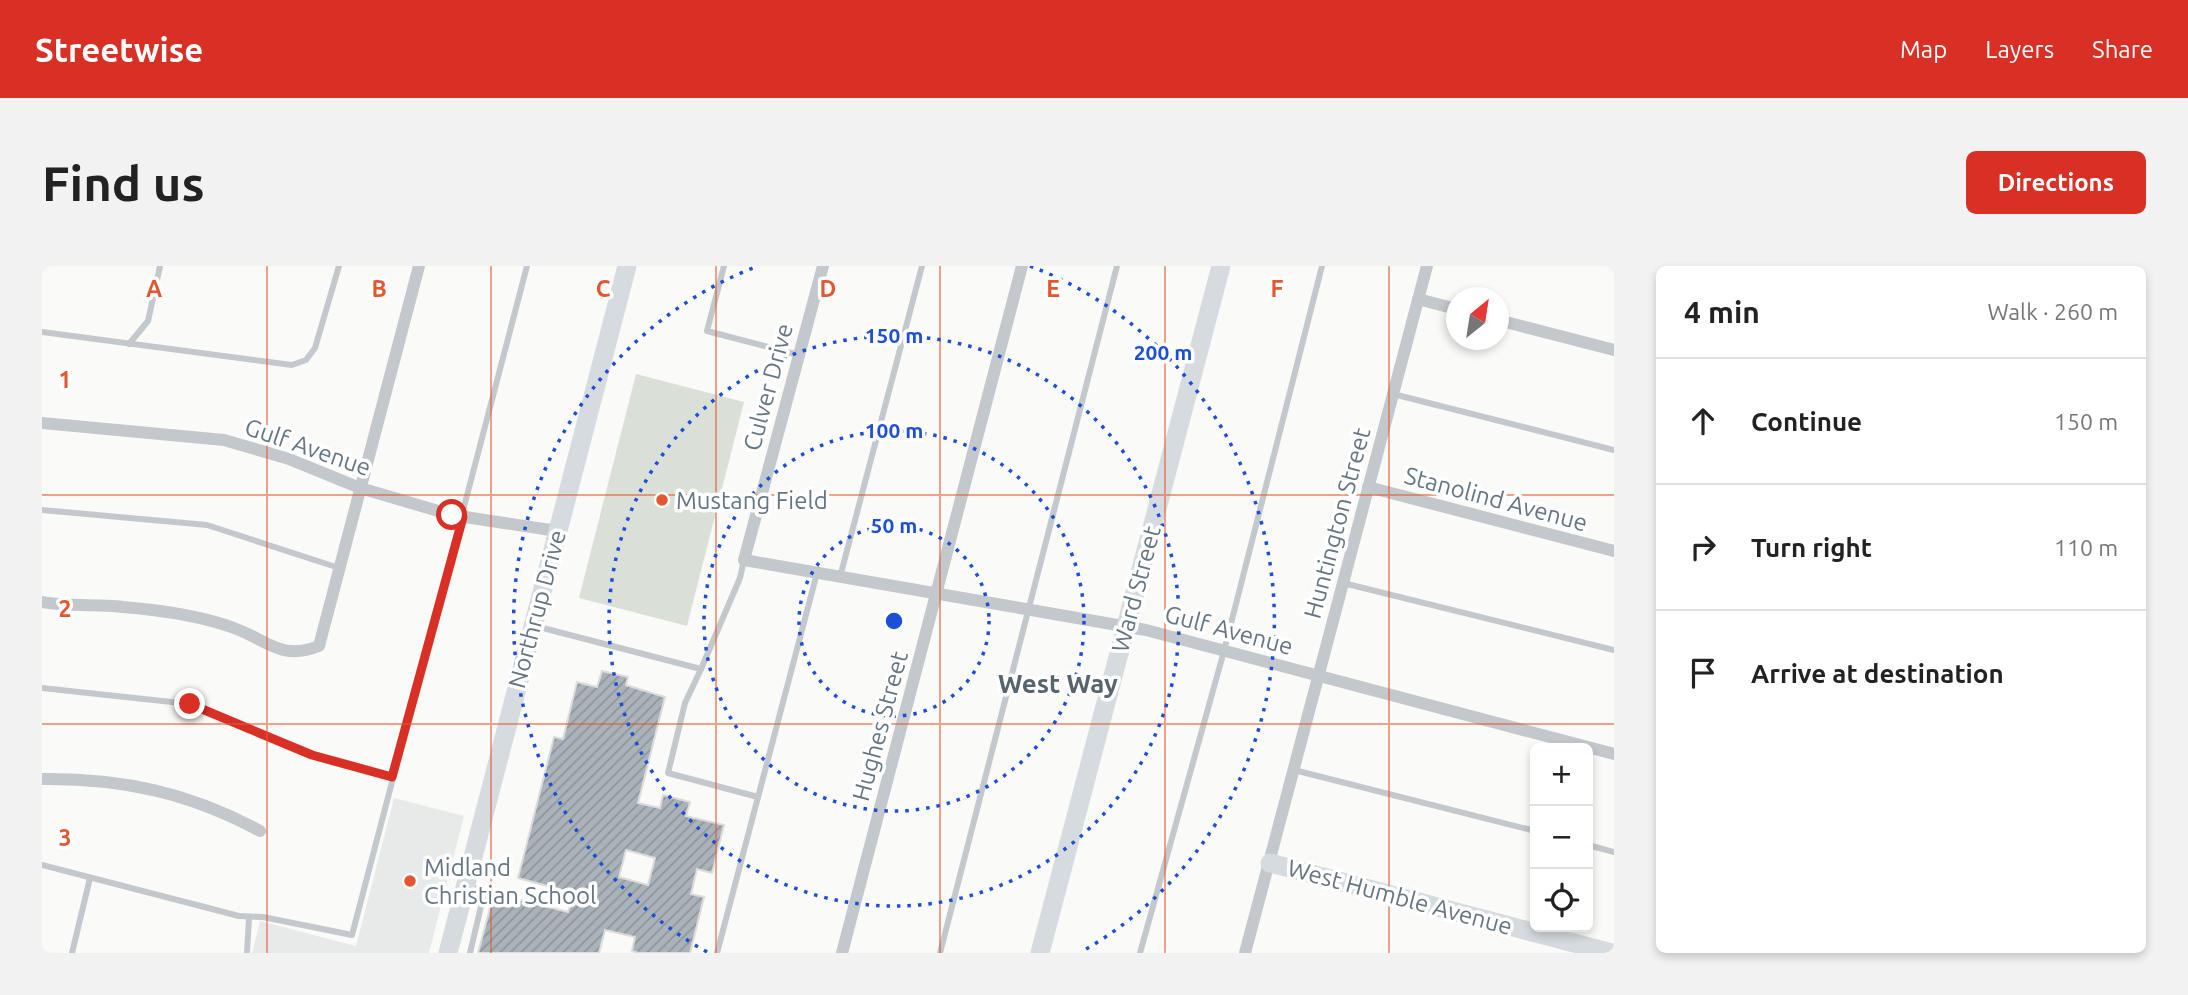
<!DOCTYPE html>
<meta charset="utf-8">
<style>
:root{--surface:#fff;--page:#f2f2f2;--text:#222;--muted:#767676;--line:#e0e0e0;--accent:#d93025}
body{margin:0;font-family:Ubuntu,sans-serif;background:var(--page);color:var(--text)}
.controls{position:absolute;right:21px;bottom:21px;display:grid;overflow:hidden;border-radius:10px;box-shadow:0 4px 10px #0003}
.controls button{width:63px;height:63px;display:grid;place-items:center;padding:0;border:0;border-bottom:2px solid var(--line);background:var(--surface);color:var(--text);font:35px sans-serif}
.compass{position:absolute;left:1404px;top:21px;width:63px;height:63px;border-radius:50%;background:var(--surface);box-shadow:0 4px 10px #0003;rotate:30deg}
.stop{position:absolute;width:21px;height:21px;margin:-16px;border:5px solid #d93025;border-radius:50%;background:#fff}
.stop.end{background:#d93025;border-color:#fff;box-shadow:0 2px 7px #0008}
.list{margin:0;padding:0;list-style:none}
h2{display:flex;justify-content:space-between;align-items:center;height:91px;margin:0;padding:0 28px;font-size:30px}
h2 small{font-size:23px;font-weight:400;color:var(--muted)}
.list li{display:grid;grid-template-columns:46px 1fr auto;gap:21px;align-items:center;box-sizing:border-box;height:126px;padding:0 28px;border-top:2px solid var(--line)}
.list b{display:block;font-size:26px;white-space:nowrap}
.list em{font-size:23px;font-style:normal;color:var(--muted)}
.icon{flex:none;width:38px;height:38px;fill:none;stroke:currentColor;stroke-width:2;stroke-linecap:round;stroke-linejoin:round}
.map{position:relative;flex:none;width:1572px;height:687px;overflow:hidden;border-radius:10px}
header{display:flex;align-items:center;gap:42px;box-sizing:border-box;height:98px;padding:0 35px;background:var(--accent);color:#fff}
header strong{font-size:33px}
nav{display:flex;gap:38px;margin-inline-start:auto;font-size:24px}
.intro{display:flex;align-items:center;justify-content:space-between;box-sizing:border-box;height:168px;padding:0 42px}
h1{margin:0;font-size:49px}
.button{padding:18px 32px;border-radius:10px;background:var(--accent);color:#fff;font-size:24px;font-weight:700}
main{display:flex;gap:42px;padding:0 42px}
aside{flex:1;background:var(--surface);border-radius:10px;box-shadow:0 4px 10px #0003}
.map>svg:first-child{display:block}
.built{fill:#e8e9e9}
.garden{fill:#dadfd7}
.building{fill:url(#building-hatch);stroke:#dcdcda;stroke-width:2;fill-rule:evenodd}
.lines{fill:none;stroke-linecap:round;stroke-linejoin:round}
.lane{stroke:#c3c8cc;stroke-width:6}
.street{stroke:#c3c8cc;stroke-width:12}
.secondary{stroke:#d6dbdf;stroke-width:19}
.route{stroke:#d93025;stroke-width:9}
.grid{fill:none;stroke:#e4572e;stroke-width:2;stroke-opacity:0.55}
.ring{fill:none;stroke:#1d4ed8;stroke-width:3.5;stroke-dasharray:3.5 7}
.poi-dot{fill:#e4572e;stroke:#fff;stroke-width:2.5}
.labels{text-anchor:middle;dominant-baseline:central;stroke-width:7;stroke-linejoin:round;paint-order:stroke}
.street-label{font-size:24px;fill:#657683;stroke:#fff}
.poi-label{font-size:24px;fill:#657683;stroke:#fff;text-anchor:start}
.neighbourhood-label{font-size:26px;font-weight:bold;fill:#57646e;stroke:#fff}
.grid-label{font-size:23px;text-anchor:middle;font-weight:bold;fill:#e4572e;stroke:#fff;stroke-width:7;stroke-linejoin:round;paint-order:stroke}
.centre{fill:#1d4ed8;stroke:#fff;stroke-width:3.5}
.ring-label{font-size:21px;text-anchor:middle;font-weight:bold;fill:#1d4ed8;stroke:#fff;stroke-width:7;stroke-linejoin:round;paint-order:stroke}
</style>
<header>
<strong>Streetwise</strong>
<nav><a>Map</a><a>Layers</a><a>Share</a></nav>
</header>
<div class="intro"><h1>Find us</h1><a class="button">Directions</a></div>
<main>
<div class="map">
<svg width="1572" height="687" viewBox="0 0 1572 687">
<defs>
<pattern id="building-hatch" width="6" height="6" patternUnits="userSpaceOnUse" patternTransform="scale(1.75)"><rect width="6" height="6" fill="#aab3b9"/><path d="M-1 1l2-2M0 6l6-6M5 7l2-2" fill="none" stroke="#8e969c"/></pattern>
</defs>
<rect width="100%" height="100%" fill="#fafaf8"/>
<path class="built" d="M 352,532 L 422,550 L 387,687 L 210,687 L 218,655 L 314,680 Z"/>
<path class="garden" d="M 594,108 L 702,136 L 645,360 L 537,332 Z"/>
<path class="building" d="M 560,405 L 586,411 L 584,419 L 623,431 L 596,537 L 618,542 L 621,529 L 648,536 L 644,550 L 682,559 L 670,607 L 655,603 L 649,628 L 662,631 L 648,687 L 597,687 L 590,685 L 593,671 L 563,664 L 557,687 L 436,687 L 452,627 L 526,646 L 531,627 L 476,612 L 512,471 L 521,473 L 535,416 L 555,421 ZM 584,584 L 613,592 L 606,619 L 577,611 Z"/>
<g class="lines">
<g class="lane">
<path d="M 682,0 L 665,65 L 757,89"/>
<path d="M 0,66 L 250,99 L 264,94 L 273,82 L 297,0"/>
<path d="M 87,78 L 106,55 L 118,0"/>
<path d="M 1351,128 L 1572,184"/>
<path d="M 0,244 L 165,259 L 297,302"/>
<path d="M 798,311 L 880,0"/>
<path d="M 1301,317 L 1572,384"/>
<path d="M 493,360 L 659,403 L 698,312 L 702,294"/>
<path d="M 659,403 L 643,437 L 626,507 L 716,531"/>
<path d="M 0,422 L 148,438 L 270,489 L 350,511"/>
<path d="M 1252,504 L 1493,565"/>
<path d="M 1546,579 L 1572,586"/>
<path d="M 0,599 L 197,650 L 221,651 L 310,669 L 485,0"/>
<path d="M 426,619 L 438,624 L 441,632 L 428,687"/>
<path d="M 30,687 L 48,612"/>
<path d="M 205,687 L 207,652"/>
<path d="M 675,687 L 775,307"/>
<path d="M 898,687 L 1075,0"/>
<path d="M 1098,687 L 1182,385 L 1280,0"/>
</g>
<g class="street">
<path d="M 781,0 L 702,294 L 1104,364 L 1572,488"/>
<path d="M 1376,33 L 1414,43"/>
<path d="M 1456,54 L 1572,84"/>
<path d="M 0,157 L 182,174 L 247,193 L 318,222 L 410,249 L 515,265"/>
<path d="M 1326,221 L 1572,285"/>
<path d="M 0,336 C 27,341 53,338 81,341 C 117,344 157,349 192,362 C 225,374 239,395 277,380 L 377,0"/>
<path d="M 0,513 C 80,512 148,527 218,565"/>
<path d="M 800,687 L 980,0"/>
<path d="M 1203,687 L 1385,0"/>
</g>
<g class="secondary">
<path d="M 1228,597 L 1570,687"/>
<path d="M 406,687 L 585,0"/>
<path d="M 998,687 L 1179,0"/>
</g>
</g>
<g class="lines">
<path class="route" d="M 148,438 L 270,489 L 350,511 L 421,251 L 410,249"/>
</g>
<path class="grid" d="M 225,0 L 225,687M 449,0 L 449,687M 674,0 L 674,687M 898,0 L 898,687M 1123,0 L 1123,687M 1347,0 L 1347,687M 0,229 L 1572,229M 0,458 L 1572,458"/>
<g class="ring">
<circle cx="852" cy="355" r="95"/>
<circle cx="852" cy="355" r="190"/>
<circle cx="852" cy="355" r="285"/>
<path d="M665 686A380 380 0 0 1 716 0M988 0A380 380 0 0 1 1039 686"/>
</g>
<g class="poi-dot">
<circle cx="620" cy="234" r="7"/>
<circle cx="368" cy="615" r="7"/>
</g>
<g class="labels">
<g class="street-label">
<text transform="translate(726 121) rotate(-75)">Culver Drive</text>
<text transform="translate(266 181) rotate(19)">Gulf Avenue</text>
<text transform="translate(1454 233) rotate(15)">Stanolind Avenue</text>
<text transform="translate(1295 257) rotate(-75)">Huntington Street</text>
<text transform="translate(1094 323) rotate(-75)">Ward Street</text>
<text transform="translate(495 343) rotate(-75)">Northrup Drive</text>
<text transform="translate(1187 364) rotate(15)">Gulf Avenue</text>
<text transform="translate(838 460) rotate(-75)">Hughes Street</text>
<text transform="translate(1358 631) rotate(15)">West Humble Avenue</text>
</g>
<g class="poi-label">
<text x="634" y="234">Mustang Field</text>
<text x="382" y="601">Midland<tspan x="382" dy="28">Christian School</tspan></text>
</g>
<g class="neighbourhood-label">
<text x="1016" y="417">West Way</text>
</g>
</g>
<g class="grid-label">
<text x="112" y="31">A</text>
<text x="337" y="31">B</text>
<text x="561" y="31">C</text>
<text x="786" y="31">D</text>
<text x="1011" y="31">E</text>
<text x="1235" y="31">F</text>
<text x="23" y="122">1</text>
<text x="23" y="351">2</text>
<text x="23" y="580">3</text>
</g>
<circle cx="852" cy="355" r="10" class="centre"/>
<g class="ring-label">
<text x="852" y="77">150 m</text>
<text x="1121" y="94">200 m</text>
<text x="852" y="172">100 m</text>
<text x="852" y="267">50 m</text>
</g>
</svg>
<div class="controls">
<button>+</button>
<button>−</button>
<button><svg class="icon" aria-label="locate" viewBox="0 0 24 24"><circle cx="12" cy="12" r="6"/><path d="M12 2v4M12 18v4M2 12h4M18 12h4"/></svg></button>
</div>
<svg class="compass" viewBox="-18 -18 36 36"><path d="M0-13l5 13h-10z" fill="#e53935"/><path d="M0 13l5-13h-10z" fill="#767676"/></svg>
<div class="stop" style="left:410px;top:249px"></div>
<div class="stop end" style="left:148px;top:438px"></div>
</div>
<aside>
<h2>4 min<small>Walk · 260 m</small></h2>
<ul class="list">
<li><svg class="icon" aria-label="ahead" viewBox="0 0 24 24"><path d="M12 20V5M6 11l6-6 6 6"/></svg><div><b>Continue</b></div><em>150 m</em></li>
<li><svg class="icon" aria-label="right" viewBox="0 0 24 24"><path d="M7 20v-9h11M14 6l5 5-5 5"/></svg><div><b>Turn right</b></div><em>110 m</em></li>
<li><svg class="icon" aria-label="arrive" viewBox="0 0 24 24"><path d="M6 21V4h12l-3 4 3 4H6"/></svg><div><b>Arrive at destination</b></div></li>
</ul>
</aside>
</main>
